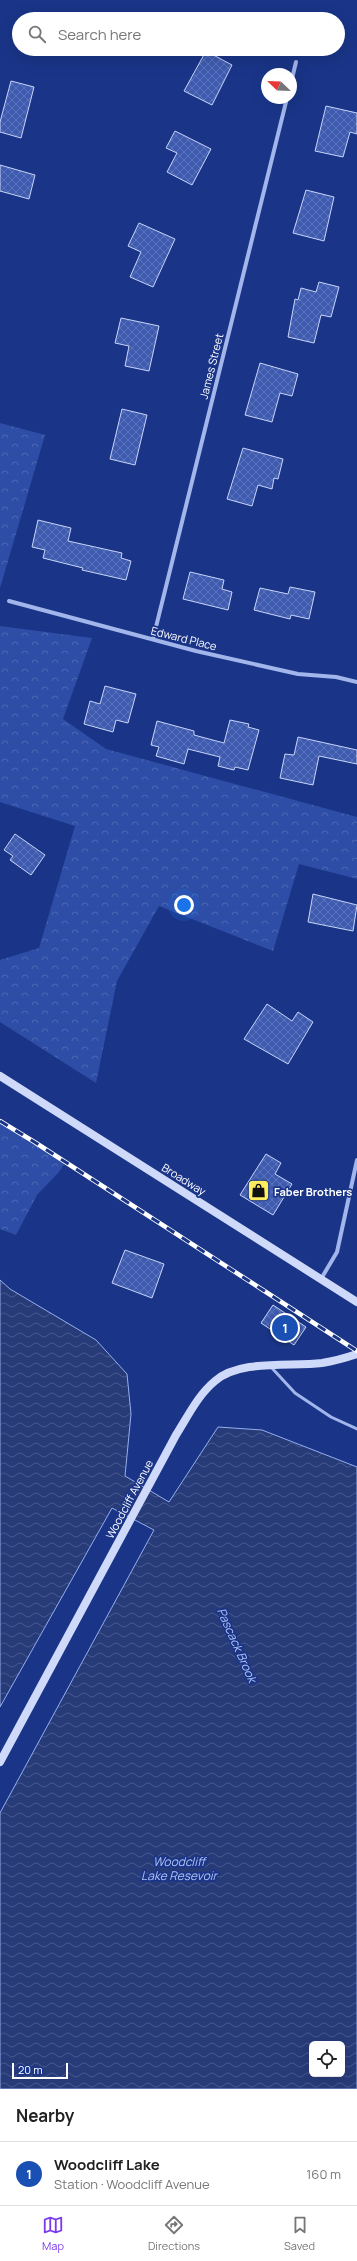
<!DOCTYPE html>
<meta charset="utf-8">
<style>
:root{--surface:#fff;--page:#f2f2f2;--text:#222;--muted:#767676;--line:#e0e0e0;--accent:#7c3aed}
body{margin:0;font-family:Manrope,sans-serif;background:var(--page);color:var(--text)}
.controls{position:absolute;right:12px;bottom:12px;display:grid;overflow:hidden;border-radius:6px;box-shadow:0 4px 16px #0002}
.controls button{width:36px;height:36px;display:grid;place-items:center;padding:0;border:0;border-bottom:1px solid var(--line);background:var(--surface);color:var(--text);font:20px sans-serif}
.compass{position:absolute;left:261px;top:68px;width:36px;height:36px;border-radius:50%;background:var(--surface);box-shadow:0 4px 16px #0002;rotate:293deg}
.scale{position:absolute;left:12px;bottom:10px;width:56px;box-sizing:border-box;padding-left:4px;border:2px solid #fff;border-top:0;font-size:11px;line-height:14px;white-space:nowrap;color:#fff;-webkit-text-stroke:3px #1a3588;paint-order:stroke}
.you{position:absolute;left:184px;top:905px;width:14px;height:14px;margin:-10px;border:3px solid #fff;border-radius:50%;background:#1a73e8;box-shadow:0 0 0 6px #1a73e833}
.badge{display:grid;place-items:center;width:26px;height:26px;border-radius:50%;background:var(--accent);color:#fff;font-size:13px;font-weight:700}
.pin{position:absolute;translate:-50% -50%;border:2px solid #fff;box-shadow:0 1px 4px #0006}
.list{margin:0;padding:0;list-style:none}
h2{display:flex;justify-content:space-between;align-items:center;height:52px;margin:0;padding:0 16px;font-size:17px}
h2 small{font-size:13px;font-weight:400;color:var(--muted)}
.list li{display:grid;grid-template-columns:26px 1fr auto;gap:12px;align-items:center;box-sizing:border-box;height:64px;padding:0 16px;border-top:1px solid var(--line)}
.list b{display:block;font-size:15px;white-space:nowrap}
.list p{margin:0;font-size:13px;white-space:nowrap;color:var(--muted)}
.list em{font-size:13px;font-style:normal;color:var(--muted)}
.icon{flex:none;width:22px;height:22px;fill:none;stroke:currentColor;stroke-width:2;stroke-linecap:round;stroke-linejoin:round}
.map{position:relative;flex:none;width:357px;height:2089px;overflow:hidden}
.search{position:absolute;background:var(--surface);box-shadow:0 4px 16px #0002;left:12px;right:12px;top:12px;height:44px;display:flex;align-items:center;gap:10px;box-sizing:border-box;padding:0 14px;border-radius:22px;color:var(--muted);font-size:15px}
.sheet{height:116px;background:var(--surface)}
nav{display:flex;justify-content:space-around;align-items:center;box-sizing:border-box;height:56px;border-top:1px solid var(--line);background:var(--surface);font-size:11px;color:var(--muted)}
nav a{display:grid;justify-items:center;gap:2px}
nav .on{color:var(--accent)}
.map>svg:first-child{display:block}
.forest{fill:url(#forest-crowns)}
.water{fill:url(#water-waves);stroke:#95aeee;fill-rule:evenodd}
.building{fill:url(#building-cross-hatch);stroke:#c8d5f9}
.lines{fill:none;stroke-linecap:round;stroke-linejoin:round}
.lane{stroke:#a2b6ec;stroke-width:3}
.street{stroke:#a2b6ec;stroke-width:4}
.secondary{stroke:#cfd9f9;stroke-width:8}
.rail-casing{stroke:#fff;stroke-width:4.5}
.rail{stroke:#1a3588;stroke-width:3;stroke-dasharray:9;stroke-linecap:butt}
.labels{text-anchor:middle;dominant-baseline:central;stroke-width:3.5;stroke-linejoin:round;paint-order:stroke}
.street-label{font-size:11px;fill:#fff;stroke:#1a3588}
.poi-label{font-size:11px;font-weight:bold;fill:#fff;stroke:#1a3588;text-anchor:start}
.water-label{font-size:12px;font-style:italic;fill:#aec1f4;stroke:#1a3588}
</style>
<div class="map">
<svg width="357" height="2089" viewBox="0 0 357 2089">
<defs>
<pattern id="forest-crowns" width="20" height="18" patternUnits="userSpaceOnUse"><rect width="20" height="18" fill="#2d4da6"/><path d="M2 6a3 3 0 1 1 6 0M12 15a3 3 0 1 1 6 0" fill="none" stroke="#4c68b3"/></pattern>
<pattern id="water-waves" width="16" height="10" patternUnits="userSpaceOnUse"><rect width="16" height="10" fill="#273b79"/><path d="M0 5q4-4 8 0t8 0" fill="none" stroke="#47588d"/></pattern>
<pattern id="building-cross-hatch" width="8" height="8" patternUnits="userSpaceOnUse"><rect width="8" height="8" fill="#3e5baf"/><path d="M0 0l8 8M0 8l8-8" fill="none" stroke="#5b74bb"/></pattern>
</defs>
<rect width="100%" height="100%" fill="#1a3588"/>
<g class="forest">
<path d="M 0,423 L 45,435 L 0,588 Z"/>
<path d="M 0,626 L 92,638 L 63,719 L 106,749 L 357,817 L 357,879 L 299,864 L 273,951 L 159,906 L 117,981 L 96,1083 L 0,1022 L 0,960 L 39,948 L 75,826 L 0,802 Z"/>
<path d="M 0,1122 L 65,1163 L 59,1172 L 37,1195 L 16,1235 L 0,1229 Z"/>
</g>
<path class="water" d="M 0,1280 L 10,1289 L 96,1340 L 127,1374 L 131,1414 L 125,1476 L 169,1502 L 218,1427 L 262,1430 L 357,1467 L 357,2089 L 0,2089 L 0,1813 L 154,1530 L 112,1508 L 0,1707 ZM 312,2044 L 342,2044 L 342,2074 L 312,2074 Z"/>
<g class="building">
<path d="M 206,51 L 232,65 L 212,105 L 184,91 Z"/>
<path d="M 11,81 L 34,87 L 21,138 L 0,132 L 0,122 Z"/>
<path d="M 326,106 L 357,113 L 357,134 L 350,132 L 343,157 L 315,151 Z"/>
<path d="M 175,131 L 211,149 L 192,185 L 167,172 L 177,153 L 166,148 Z"/>
<path d="M 0,165 L 35,175 L 29,199 L 0,191 Z"/>
<path d="M 306,190 L 334,197 L 324,241 L 293,233 Z"/>
<path d="M 139,223 L 175,239 L 153,287 L 130,277 L 141,252 L 128,246 Z"/>
<path d="M 319,282 L 339,287 L 331,317 L 321,315 L 314,343 L 288,337 L 295,299 L 298,300 L 301,288 L 316,292 Z"/>
<path d="M 121,318 L 159,326 L 149,371 L 125,366 L 129,346 L 115,343 Z"/>
<path d="M 260,363 L 298,374 L 292,396 L 280,393 L 272,422 L 245,415 Z"/>
<path d="M 122,409 L 147,415 L 135,465 L 110,459 Z"/>
<path d="M 243,448 L 283,459 L 278,479 L 274,478 L 272,489 L 258,485 L 252,506 L 227,499 Z"/>
<path d="M 38,520 L 71,528 L 68,541 L 122,553 L 121,558 L 131,561 L 126,580 L 82,570 L 83,568 L 43,558 L 45,550 L 32,547 Z"/>
<path d="M 190,572 L 224,580 L 222,589 L 232,592 L 228,610 L 183,599 Z"/>
<path d="M 290,587 L 315,592 L 309,619 L 291,615 L 290,619 L 254,610 L 260,588 L 288,594 Z"/>
<path d="M 105,686 L 136,694 L 128,723 L 116,720 L 113,732 L 84,724 L 90,701 L 100,704 Z"/>
<path d="M 230,720 L 249,724 L 248,727 L 259,730 L 248,770 L 235,767 L 234,770 L 218,766 L 220,757 L 188,749 L 184,764 L 156,756 L 159,747 L 151,745 L 157,721 L 194,731 L 194,735 L 224,743 Z"/>
<path d="M 298,737 L 357,750 L 357,764 L 319,756 L 313,785 L 280,778 L 285,754 L 294,755 Z"/>
<path d="M 15,834 L 45,855 L 31,875 L 10,860 L 13,856 L 4,850 Z"/>
<path d="M 313,894 L 357,905 L 353,931 L 308,922 Z"/>
<path d="M 267,1004 L 292,1021 L 298,1012 L 313,1022 L 288,1064 L 244,1039 Z"/>
<path d="M 266,1154 L 281,1163 L 275,1174 L 292,1184 L 273,1215 L 240,1195 Z"/>
<path d="M 125,1250 L 164,1264 L 152,1298 L 112,1283 Z"/>
<path d="M 273,1305 L 306,1327 L 294,1345 L 261,1323 Z"/>
</g>
<g class="lines">
<path class="lane" d="M 271,1367 L 295,1393 L 331,1417 L 357,1429"/>
<g class="street">
<path d="M 291,83 L 296,62"/>
<path d="M 9,601 L 196,651 L 298,674 L 336,677 L 357,682"/>
<path d="M 153,639 L 287,98"/>
<path d="M 321,1279 L 337,1252 L 357,1160"/>
</g>
<g class="secondary">
<path d="M 0,1076 L 357,1302"/>
<path d="M 0,1762 L 176,1435 C 188,1416 198,1395 215,1381 C 240,1359 290,1367 322,1363 C 334,1361 345,1358 357,1354"/>
</g>
<defs>
<path id="rail" d="M 0,1121 L 36,1143 L 357,1351"/>
</defs>
<use href="#rail" class="rail-casing"/>
<use href="#rail" class="rail"/>
</g>
<defs>
<symbol id="shop-square" viewBox="-11 -11 22 22"><rect x="-9" y="-9" width="18" height="18" rx="4" fill="#feee5f" stroke="#1a3588"/><path d="M-5-2.5h2.3a2.7 3.5 0 0 1 5.4 0H5L5.5 6h-11ZM-1.5-2.5h3a1.5 2.3 0 0 0-3 0Z" fill="#111"/></symbol>
</defs>
<g fill-rule="evenodd">
<use href="#shop-square" x="246" y="1178" width="25" height="25"/>
</g>
<g class="labels">
<g class="street-label">
<text transform="translate(211 366) rotate(-76)">James Street</text>
<text transform="translate(184 638) rotate(14)">Edward Place</text>
<text transform="translate(184 1179) rotate(32)">Broadway</text>
<text transform="translate(129 1499) rotate(-62)">Woodcliff Avenue</text>
</g>
<g class="poi-label">
<text x="274" y="1191">Faber Brothers</text>
</g>
<g class="water-label">
<text transform="translate(237 1645) rotate(66)">Pascack Brook</text>
<text x="179" y="1861">Woodcliff<tspan x="179" dy="14">Lake Resevoir</tspan></text>
</g>
</g>
</svg>
<div class="controls">
<button><svg class="icon" aria-label="locate" viewBox="0 0 24 24"><circle cx="12" cy="12" r="6"/><path d="M12 2v4M12 18v4M2 12h4M18 12h4"/></svg></button>
</div>
<svg class="compass" viewBox="-18 -18 36 36"><path d="M0-13l5 13h-10z" fill="#e53935"/><path d="M0 13l5-13h-10z" fill="#767676"/></svg>
<div class="scale">20 m</div>
<div class="you"></div>
<div class="pin badge" style="left:285px;top:1328px;background:#1a4fb4">1</div>
<div class="search"><svg class="icon" aria-label="search" viewBox="0 0 24 24"><circle cx="10" cy="10" r="6"/><path d="M15 15l6 6"/></svg>Search here</div>
</div>
<section class="sheet">
<h2>Nearby<small></small></h2>
<ul class="list">
<li><span class="badge" style="background:#1a4fb4">1</span><div><b>Woodcliff Lake</b><p>Station · Woodcliff Avenue</p></div><em>160 m</em></li>
</ul>
</section>
<nav>
<a class="on"><svg class="icon" aria-label="map" viewBox="0 0 24 24"><path d="M3 6l6-2 6 2 6-2v14l-6 2-6-2-6 2zM9 4v14M15 6v14"/></svg>Map</a>
<a><svg class="icon" aria-label="directions" viewBox="0 0 24 24"><path d="M12 3l9 9-9 9-9-9zM9 14v-3h6M13 9l2 2-2 2"/></svg>Directions</a>
<a><svg class="icon" aria-label="saved" viewBox="0 0 24 24"><path d="M7 4h10v16l-5-4-5 4z"/></svg>Saved</a>
</nav>
